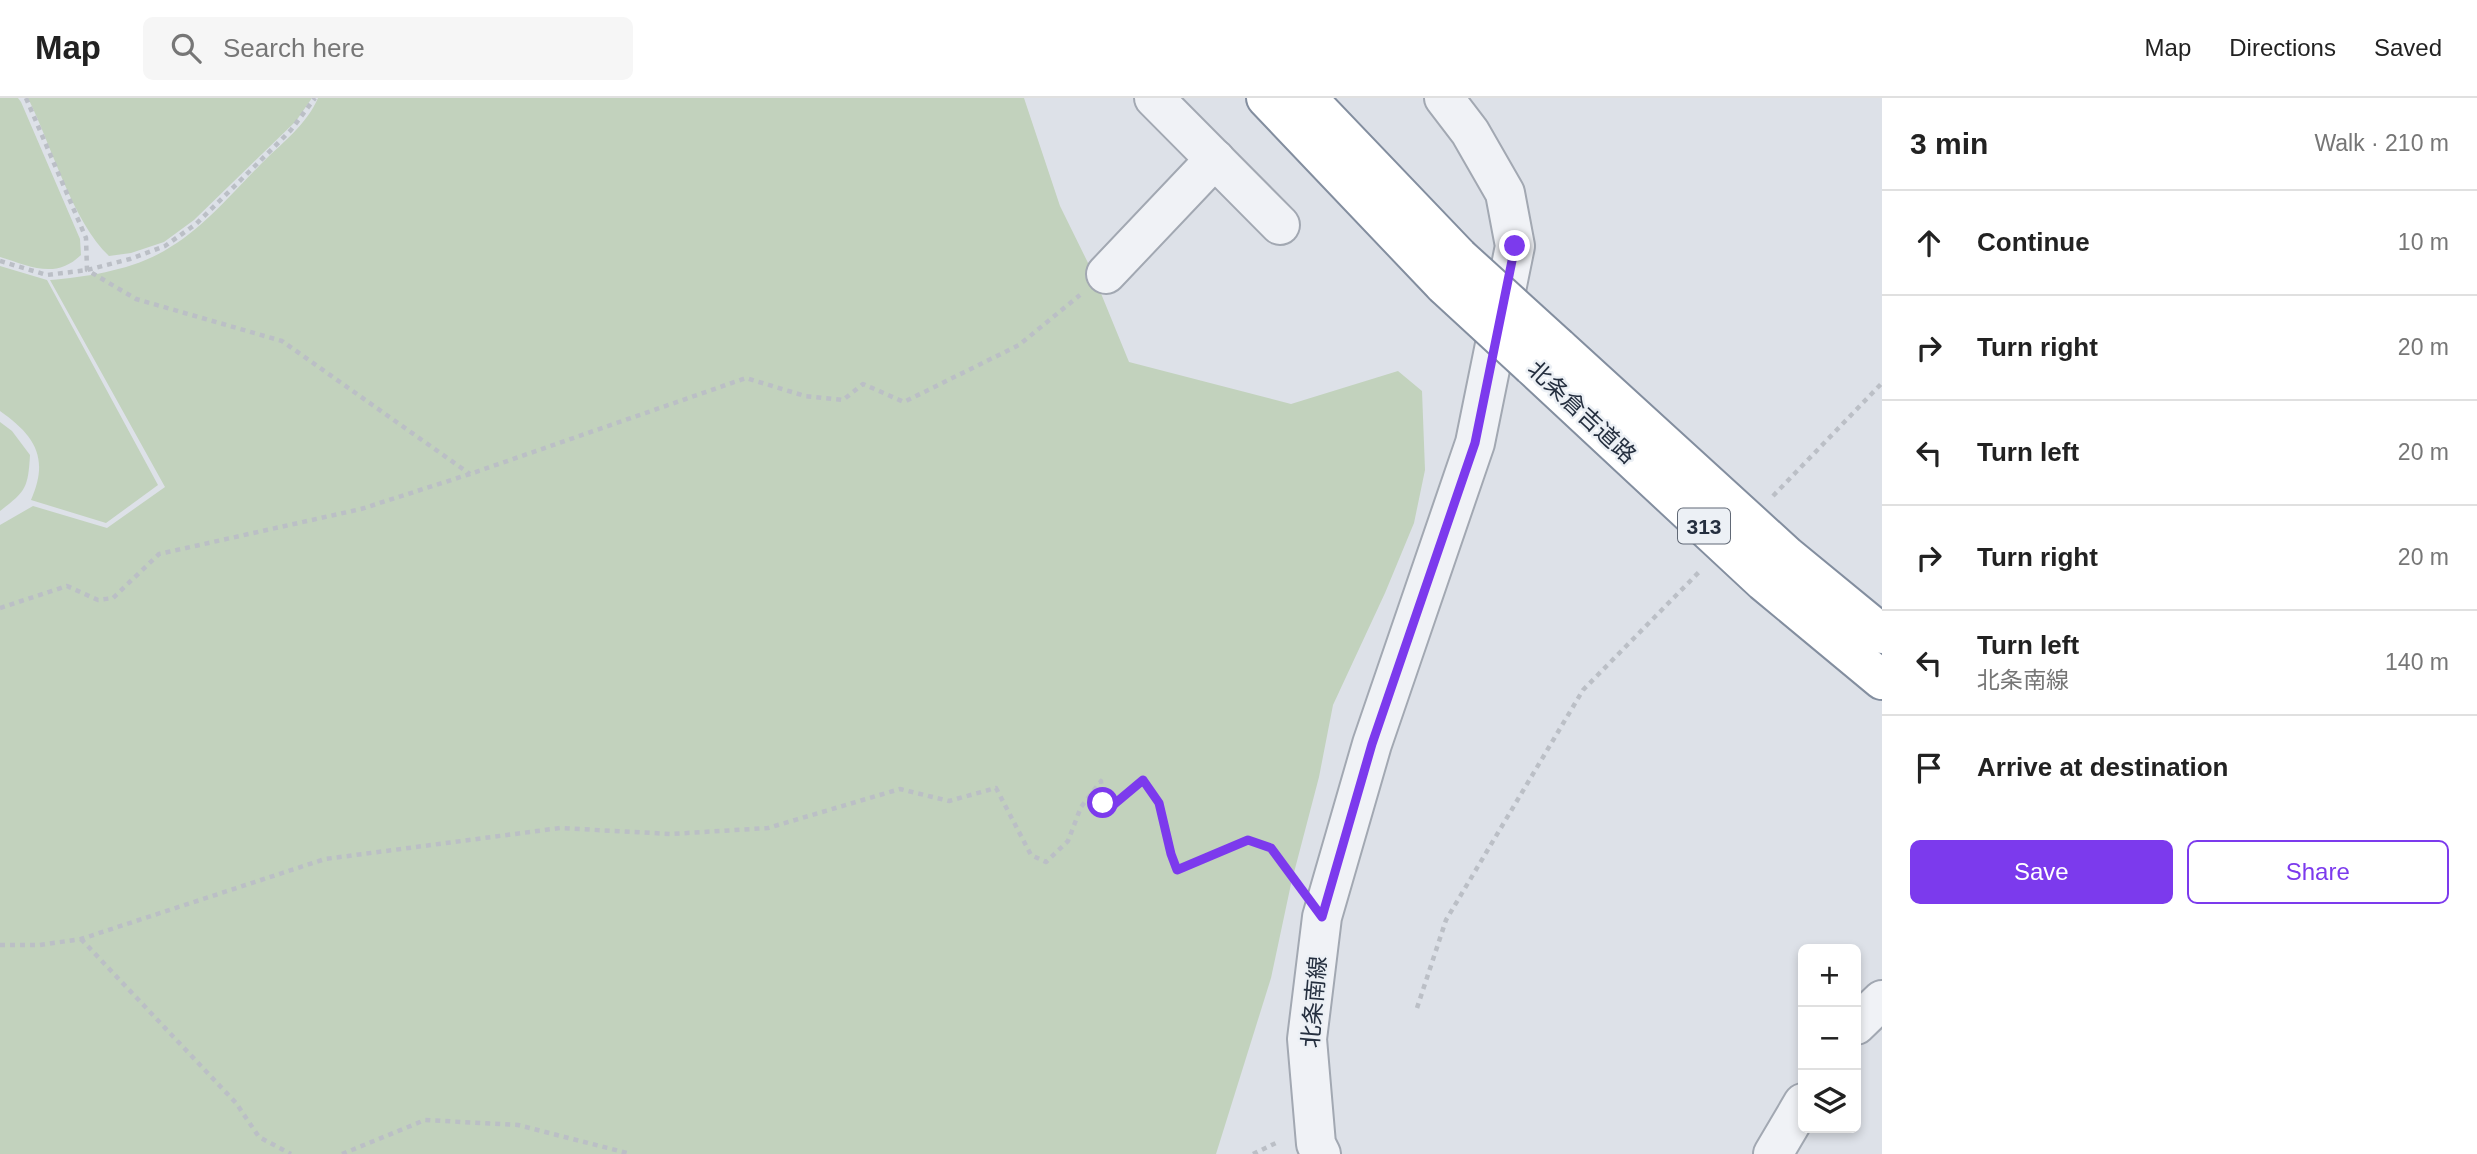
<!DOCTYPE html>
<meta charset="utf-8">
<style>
:root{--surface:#fff;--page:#f6f6f6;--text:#222;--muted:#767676;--line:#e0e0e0;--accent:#7c3aed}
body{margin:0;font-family:Helvetica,"Noto Sans JP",sans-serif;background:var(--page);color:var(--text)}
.controls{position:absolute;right:21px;bottom:21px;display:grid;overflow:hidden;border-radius:10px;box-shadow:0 4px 10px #0003}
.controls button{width:63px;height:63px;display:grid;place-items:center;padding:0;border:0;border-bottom:2px solid var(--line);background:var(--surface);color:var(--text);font:35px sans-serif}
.stop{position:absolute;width:21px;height:21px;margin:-16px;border:5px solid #7c3aed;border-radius:50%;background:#fff}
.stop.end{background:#7c3aed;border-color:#fff;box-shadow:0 2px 7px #0008}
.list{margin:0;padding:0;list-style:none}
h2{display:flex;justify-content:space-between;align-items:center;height:91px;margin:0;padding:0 28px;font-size:30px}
h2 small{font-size:23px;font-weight:400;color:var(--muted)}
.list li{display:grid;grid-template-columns:46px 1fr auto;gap:21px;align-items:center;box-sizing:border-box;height:105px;padding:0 28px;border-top:2px solid var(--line)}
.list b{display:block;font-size:26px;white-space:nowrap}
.list p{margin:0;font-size:23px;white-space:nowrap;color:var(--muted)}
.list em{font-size:23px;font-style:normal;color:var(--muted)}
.actions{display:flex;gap:14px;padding:21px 28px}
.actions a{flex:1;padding:16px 0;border:2px solid var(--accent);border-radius:10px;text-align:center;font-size:24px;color:var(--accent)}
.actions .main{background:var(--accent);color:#fff}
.icon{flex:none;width:38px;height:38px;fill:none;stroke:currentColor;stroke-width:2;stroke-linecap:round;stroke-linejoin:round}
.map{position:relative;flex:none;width:1882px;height:1056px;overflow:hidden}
header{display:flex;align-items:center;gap:42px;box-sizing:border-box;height:98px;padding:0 35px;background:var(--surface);border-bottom:2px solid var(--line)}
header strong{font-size:33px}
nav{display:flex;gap:38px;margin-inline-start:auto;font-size:24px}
.search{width:490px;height:63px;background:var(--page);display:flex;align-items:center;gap:18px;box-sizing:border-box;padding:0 24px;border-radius:10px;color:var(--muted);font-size:26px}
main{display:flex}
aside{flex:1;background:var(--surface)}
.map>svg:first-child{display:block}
.green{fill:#c2d2bd}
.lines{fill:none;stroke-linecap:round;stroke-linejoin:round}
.minor-casing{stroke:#a2a8b2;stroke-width:42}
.highway-casing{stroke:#838e9f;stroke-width:42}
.path{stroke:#bbbfc6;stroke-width:4.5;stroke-dasharray:5 5;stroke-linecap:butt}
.minor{stroke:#f0f2f6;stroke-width:38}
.highway{stroke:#fff;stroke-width:38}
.highway-bridge-casing{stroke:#838e9f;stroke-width:42;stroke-linecap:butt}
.highway-bridge{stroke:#fff;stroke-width:38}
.route{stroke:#7c3aed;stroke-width:9}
.labels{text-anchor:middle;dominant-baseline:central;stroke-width:5;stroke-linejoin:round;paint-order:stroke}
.shield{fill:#ecf0f5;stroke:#616976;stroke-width:2}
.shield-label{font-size:21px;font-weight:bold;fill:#252f3f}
.street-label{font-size:23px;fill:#252f3f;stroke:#ecf0f5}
</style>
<header>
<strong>Map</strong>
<div class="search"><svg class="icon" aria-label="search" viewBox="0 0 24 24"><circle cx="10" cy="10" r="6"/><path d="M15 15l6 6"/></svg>Search here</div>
<nav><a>Map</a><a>Directions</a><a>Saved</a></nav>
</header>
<main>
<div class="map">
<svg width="1882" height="1056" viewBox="0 0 1882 1056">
<rect width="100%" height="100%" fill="#dde1e8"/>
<g class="green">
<path d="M 0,0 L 18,0 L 21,4 L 80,141 L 81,157 C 55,182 30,168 0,159 Z"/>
<path d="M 28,0 L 312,0 L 296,23 L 194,122 L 164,144 L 131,155 L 109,158 C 73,125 51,46 28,0 Z"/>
<path d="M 318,0 L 1024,0 L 1060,108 L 1091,171 L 1129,264 L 1291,306 L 1398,273 L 1422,293 L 1425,372 L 1414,425 L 1385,495 L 1333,607 L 1319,679 L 1291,786 L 1271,880 L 1216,1056 L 0,1056 L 0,427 L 33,408 L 107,430 L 165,389 L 50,182 C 87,179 131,172 164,153 C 202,132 232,95 263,64 C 282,45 307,26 318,0 Z"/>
<path d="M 0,168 L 47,182 L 158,387 L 106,425 L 31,402 C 50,359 34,337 0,313 Z"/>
<path d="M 0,324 L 12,333 L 30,357 C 28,390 26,393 0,413 Z"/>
</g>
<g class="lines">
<defs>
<g id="minor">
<path d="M 1154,0 L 1280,127"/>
<path d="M 1106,176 L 1215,61"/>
<path d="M 1856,927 L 1882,902"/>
<path d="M 1321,1056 L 1316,1046 L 1307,941 L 1322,819 L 1372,646 L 1475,345 L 1515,148 L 1505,95 L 1470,34 L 1444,0"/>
<path d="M 1773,1056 L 1803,1005"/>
</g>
<g id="highway">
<path d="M 1266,0 L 1444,187"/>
<path d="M 1307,0 L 1459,159"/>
<path d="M 1558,249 L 1787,458 L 1882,536"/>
<path d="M 1532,268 L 1764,484 L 1882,582"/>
</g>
</defs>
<use href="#minor" class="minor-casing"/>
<use href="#highway" class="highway-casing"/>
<g class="path">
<path d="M 26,0 L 86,140 L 87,172 L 136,201 L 282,243 L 470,376"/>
<path d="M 0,163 L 47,177 L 87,172 L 130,161 L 165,148 L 196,126 L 259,64 L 291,32 L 315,0"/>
<path d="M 1773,398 L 1882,285"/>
<path d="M 0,510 L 67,488 L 98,502 L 113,500 L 159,456 L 361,411 L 470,376 L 746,280 L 805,298 L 843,302 L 863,286 L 904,304 L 1019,247 L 1080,197"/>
<path d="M 81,841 L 236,1005 L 259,1039 L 291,1056"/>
<path d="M 0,847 L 40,847 L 81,841 L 325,761 L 560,730 L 671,736 L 768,730 L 900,691 L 949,703 L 996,690 L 1031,757 L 1046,764 L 1068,743 L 1081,709 L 1101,683 L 1103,705 L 1112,708 L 1143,682 L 1159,705 L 1177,772 L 1248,742 L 1271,750 L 1295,782"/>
<path d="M 1417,910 L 1446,822 L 1583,592 L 1701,472"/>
<path d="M 342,1056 L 425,1022 L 518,1027 L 631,1056"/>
<path d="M 1253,1056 L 1280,1043"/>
</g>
<use href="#minor" class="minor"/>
<use href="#highway" class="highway"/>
<defs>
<g id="highway-bridge">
<path d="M 1459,159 L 1558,249"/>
<path d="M 1444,187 L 1532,268"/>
</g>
</defs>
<use href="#highway-bridge" class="highway-bridge-casing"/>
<use href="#highway-bridge" class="highway-bridge"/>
</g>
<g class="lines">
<path class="route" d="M 1103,705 L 1112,708 L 1143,682 L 1159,705 L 1171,756 L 1177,772 L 1248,742 L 1271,750 L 1322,819 L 1372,646 L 1475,345 L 1515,148"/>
</g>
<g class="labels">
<rect class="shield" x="1678" y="410.5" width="52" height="35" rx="5"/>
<g class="shield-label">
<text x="1704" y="428">313</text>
</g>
<g class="street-label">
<text transform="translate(1582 314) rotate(43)">北条倉吉道路</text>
<text transform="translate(1314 904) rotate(-85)">北条南線</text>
</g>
</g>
</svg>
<div class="controls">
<button>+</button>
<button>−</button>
<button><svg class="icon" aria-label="layers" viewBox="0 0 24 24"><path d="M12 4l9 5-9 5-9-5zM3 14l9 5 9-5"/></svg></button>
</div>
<div class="stop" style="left:1103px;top:705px"></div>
<div class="stop end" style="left:1515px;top:148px"></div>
</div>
<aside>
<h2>3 min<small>Walk · 210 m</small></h2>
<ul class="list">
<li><svg class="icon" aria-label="ahead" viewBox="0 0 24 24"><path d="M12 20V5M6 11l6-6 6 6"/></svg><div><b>Continue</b></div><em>10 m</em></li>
<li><svg class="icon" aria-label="right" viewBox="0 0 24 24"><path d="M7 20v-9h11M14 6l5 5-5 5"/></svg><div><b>Turn right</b></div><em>20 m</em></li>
<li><svg class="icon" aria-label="left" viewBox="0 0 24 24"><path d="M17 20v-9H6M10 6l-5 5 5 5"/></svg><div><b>Turn left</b></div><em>20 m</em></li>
<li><svg class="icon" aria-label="right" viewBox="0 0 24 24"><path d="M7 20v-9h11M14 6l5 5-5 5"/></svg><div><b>Turn right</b></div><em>20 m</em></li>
<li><svg class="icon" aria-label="left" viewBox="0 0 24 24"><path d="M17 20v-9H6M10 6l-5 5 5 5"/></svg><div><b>Turn left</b><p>北条南線</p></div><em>140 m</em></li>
<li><svg class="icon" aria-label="arrive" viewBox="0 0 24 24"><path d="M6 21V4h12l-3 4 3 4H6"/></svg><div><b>Arrive at destination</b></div></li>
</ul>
<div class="actions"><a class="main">Save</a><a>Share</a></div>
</aside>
</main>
